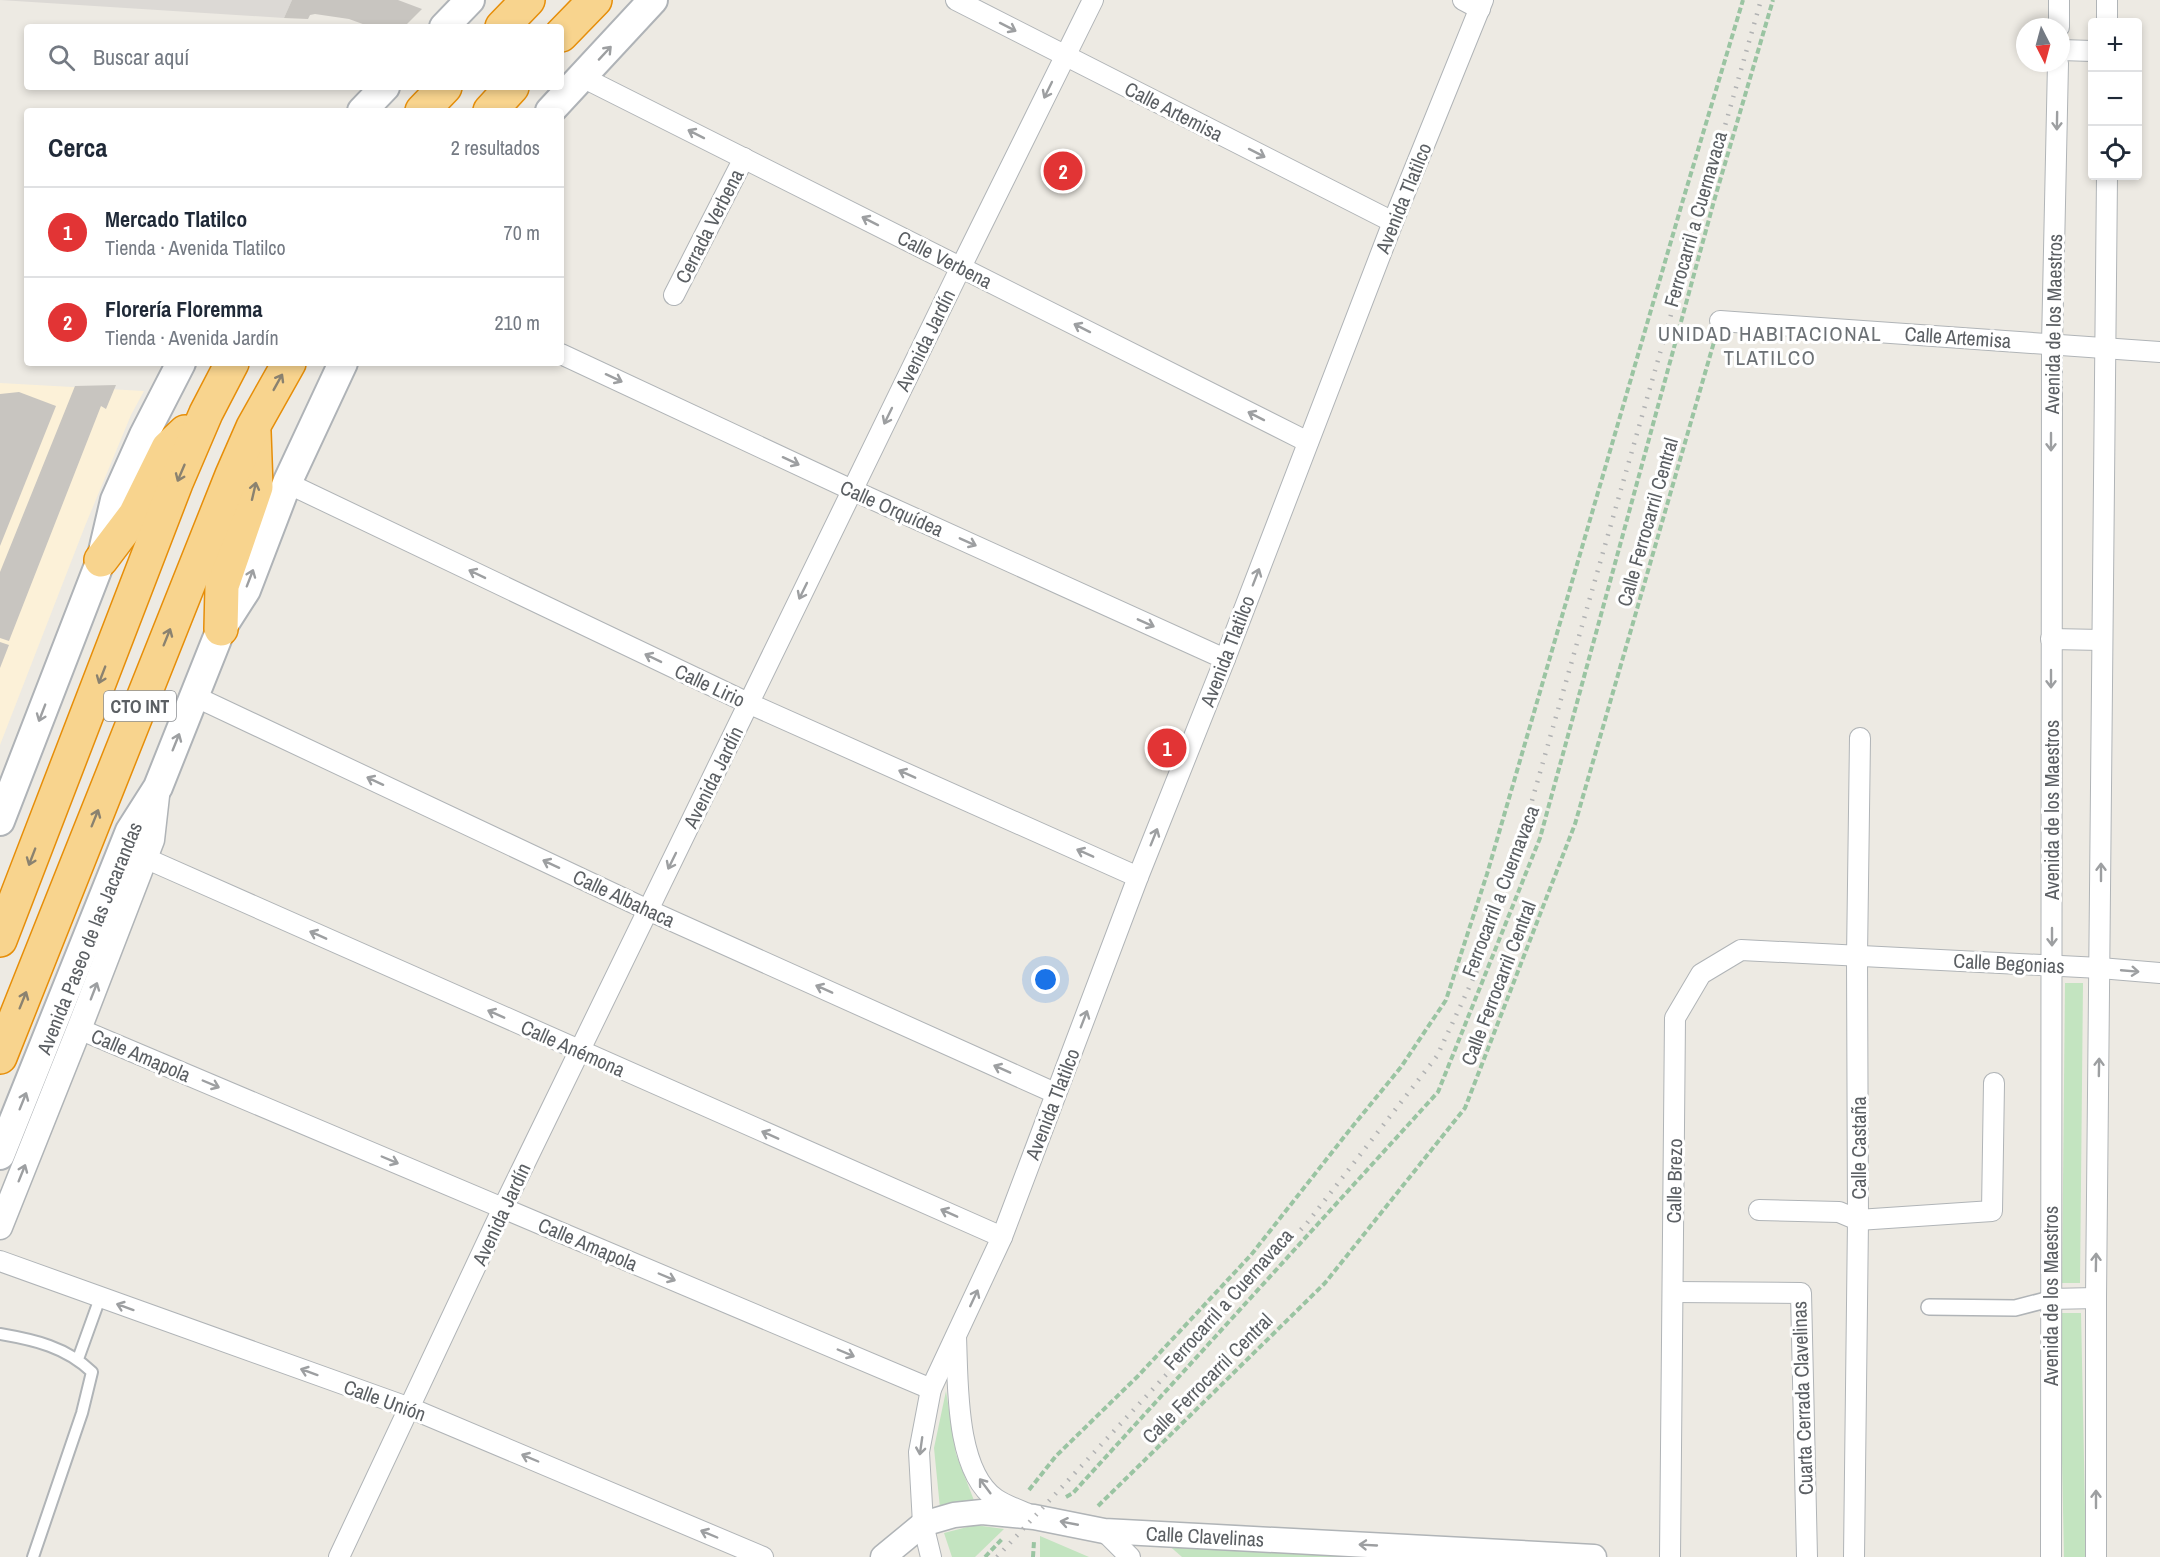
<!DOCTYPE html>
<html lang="es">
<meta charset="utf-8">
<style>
:root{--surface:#fff;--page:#f6f6f7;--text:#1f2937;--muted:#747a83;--line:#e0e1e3;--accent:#e23435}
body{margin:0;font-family:"Archivo Narrow",sans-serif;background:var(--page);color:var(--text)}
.controls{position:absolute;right:18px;top:18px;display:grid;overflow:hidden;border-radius:6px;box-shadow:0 3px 9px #0003}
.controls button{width:54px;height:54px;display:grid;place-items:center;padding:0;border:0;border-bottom:2px solid var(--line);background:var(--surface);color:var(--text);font:30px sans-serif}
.compass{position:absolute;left:2016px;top:18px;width:54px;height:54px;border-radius:50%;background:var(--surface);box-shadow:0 3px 9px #0003;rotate:174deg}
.you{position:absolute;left:1046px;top:980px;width:21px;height:21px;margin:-15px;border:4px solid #fff;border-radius:50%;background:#1a73e8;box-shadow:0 0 0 9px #1a73e833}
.badge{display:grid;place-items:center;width:39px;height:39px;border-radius:50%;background:var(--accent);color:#fff;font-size:20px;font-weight:700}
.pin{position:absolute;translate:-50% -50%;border:3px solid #fff;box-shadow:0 2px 6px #0006}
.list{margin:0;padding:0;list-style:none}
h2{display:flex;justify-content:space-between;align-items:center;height:78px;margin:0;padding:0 24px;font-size:26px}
h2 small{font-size:20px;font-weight:400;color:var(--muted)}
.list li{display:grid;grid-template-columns:39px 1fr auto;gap:18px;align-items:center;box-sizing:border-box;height:90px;padding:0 24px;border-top:2px solid var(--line)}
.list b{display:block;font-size:22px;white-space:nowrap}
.list p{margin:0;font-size:20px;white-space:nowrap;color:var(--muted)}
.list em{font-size:20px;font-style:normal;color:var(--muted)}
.icon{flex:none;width:33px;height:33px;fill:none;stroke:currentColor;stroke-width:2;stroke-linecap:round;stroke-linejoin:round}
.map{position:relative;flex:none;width:2160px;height:1557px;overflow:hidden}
.search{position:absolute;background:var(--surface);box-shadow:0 3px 9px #0003;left:24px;top:24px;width:540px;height:66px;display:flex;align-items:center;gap:15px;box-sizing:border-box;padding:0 21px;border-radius:6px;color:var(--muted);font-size:22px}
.panel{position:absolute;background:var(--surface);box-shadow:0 3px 9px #0003;left:24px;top:108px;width:540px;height:258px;border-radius:6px}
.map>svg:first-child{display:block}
.commercial{fill:#fcf1d8}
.industrial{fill:#dcd9d5}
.green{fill:#c3e4c0}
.building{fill:#c8c5c0}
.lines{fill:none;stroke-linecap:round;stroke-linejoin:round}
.service-casing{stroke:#b0b4b7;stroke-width:14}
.pedestrian-casing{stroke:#b0b4b7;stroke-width:18}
.minor-casing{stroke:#b0b4b7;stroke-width:22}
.tertiary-casing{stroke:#b0b4b7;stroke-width:27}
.secondary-casing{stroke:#afb3b7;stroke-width:32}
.motorway-casing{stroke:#e68e09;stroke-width:36}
.path{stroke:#9ac4a2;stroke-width:4;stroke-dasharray:6 3;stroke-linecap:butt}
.service{stroke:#fff;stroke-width:10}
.pedestrian{stroke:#fff;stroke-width:15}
.minor{stroke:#fff;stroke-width:20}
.tertiary{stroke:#fff;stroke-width:24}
.secondary{stroke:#fff;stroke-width:28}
.motorway{stroke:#f8d48e;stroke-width:33}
.rail{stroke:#b1b2b3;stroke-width:4.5;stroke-dasharray:1.5 8;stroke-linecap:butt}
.oneway{stroke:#9d9fa1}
.oneway2{stroke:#8a8270}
.labels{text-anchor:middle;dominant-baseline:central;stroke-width:6;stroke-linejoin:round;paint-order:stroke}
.shield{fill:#fff;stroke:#8c8f92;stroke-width:1.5}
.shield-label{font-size:18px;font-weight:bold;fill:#5b5f63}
.street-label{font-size:20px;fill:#5b5f63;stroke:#fff}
.neighbourhood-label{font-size:21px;letter-spacing:1.5px;fill:#6c7175;stroke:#fff}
</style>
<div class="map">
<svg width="2160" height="1557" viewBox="0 0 2160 1557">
<rect width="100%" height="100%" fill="#edeae3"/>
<path class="commercial" d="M 0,383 L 144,391 L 131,415 L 85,526 L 0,745 Z"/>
<path class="industrial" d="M 0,0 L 292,0 L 284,18 Z"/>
<g class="green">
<path d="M 2065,983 L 2083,983 L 2080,1283 L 2062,1283 Z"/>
<path d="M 2059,1313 L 2081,1313 L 2086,1557 L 2064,1557 Z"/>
<path d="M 946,1391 L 956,1454 L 975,1503 L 940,1508 L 934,1448 Z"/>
<path d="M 975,1525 L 1004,1529 L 975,1557 L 952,1557 L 944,1533 Z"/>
<path d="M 1040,1536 L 1089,1557 L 1040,1557 Z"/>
<path d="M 1166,1543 L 1379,1557 L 1182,1557 Z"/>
</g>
<g class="building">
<path d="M 292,0 L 398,0 L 422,9 L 404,27 L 371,27 L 349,19 L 315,14 L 310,15 L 308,19 L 284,18 Z"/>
<path d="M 116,385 L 106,409 L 101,406 L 9,641 L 0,638 L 0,572 L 75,386 Z"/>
<path d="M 19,392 L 56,406 L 0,546 L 0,394 Z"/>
<path d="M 0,642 L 9,645 L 0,668 Z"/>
</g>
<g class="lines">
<defs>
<g id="service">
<path d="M 0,1334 C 35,1340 66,1347 92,1372 L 82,1413 L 33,1557"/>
<path d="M 78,1359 L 100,1298"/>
</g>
<path id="pedestrian" d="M 1929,1307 L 2015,1308 L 2050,1299"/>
<g id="minor">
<path d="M 956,0 L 1393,222"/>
<path d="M 1463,0 L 1480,9"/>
<path d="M 2107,0 L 2107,22"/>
<path d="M 2059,27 L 2059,0"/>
<path d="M 2061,50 L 2092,51"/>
<path d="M 582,77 L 1308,442"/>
<path d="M 674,295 L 744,158"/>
<path d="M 1720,321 L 2160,352"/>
<path d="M 561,354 L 852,490 L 1225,659"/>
<path d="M 287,483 L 748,703 L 1138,877"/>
<path d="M 2051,639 L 2102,640"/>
<path d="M 194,696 L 648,910 L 1055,1093"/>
<path d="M 145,858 L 1002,1237"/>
<path d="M 79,1029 L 931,1389"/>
<path d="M 1759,1210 L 1839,1212 L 1858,1220 L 1992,1211 L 1994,1083"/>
<path d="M 0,1261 L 410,1408 L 763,1557"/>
<path d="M 1673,1292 L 1801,1293 L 1807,1557"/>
<path d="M 2050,1299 L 2096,1298"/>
<path d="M 956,1337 C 958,1382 955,1471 996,1499 C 1005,1505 1016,1509 1026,1513"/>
<path d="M 1104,1531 L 1130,1557"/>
<path d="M 339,1557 L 503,1208 L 961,267 L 1093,0"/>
<path d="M 931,1557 L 923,1524 L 919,1452 L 931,1389 L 1002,1237 L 1138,877 L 1225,659 L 1393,222 L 1483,0"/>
<path d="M 1670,1557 L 1675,1018 L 1701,974 L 1741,950 L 2100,968 L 2160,973"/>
<path d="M 1854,1557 L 1858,1220 L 1857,957 L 1860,738"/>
<path d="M 2051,1557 L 2052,344 L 2058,63"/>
<path d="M 2096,1557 L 2096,1298 L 2107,176"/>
</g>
<g id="tertiary">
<path d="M 0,1227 L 79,1029 L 152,840 L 158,787"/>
<path d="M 883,1557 L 923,1524 L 954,1515 L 982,1512 L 1034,1517 L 1104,1531 L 1594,1557"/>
</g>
<g id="secondary">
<path d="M 444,27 L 470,0"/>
<path d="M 362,111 L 385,87"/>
<path d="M 550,111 L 653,0"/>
<path d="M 0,821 L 101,560 L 115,500 L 144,435 L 181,363"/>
<path d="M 0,1155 L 130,831 L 158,787 L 221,629 L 246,590 L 287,483 L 343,363"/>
</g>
<g id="motorway">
<path d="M 502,27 L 528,0"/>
<path d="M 561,35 L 595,0"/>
<path d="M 422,111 L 445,87"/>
<path d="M 490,111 L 512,87"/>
<path d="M 101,560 L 135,515 L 168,448 L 185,432"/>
<path d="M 221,629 L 222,586 L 256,487 L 254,432"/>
<path d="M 0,940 L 176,483 L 206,413 L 232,363"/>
<path d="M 0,1057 L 232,475 L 253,427 L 289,363"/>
</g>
</defs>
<use href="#service" class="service-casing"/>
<use href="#pedestrian" class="pedestrian-casing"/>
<use href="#minor" class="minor-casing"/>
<use href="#tertiary" class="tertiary-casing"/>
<use href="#secondary" class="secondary-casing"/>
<use href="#motorway" class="motorway-casing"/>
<g class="path">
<path d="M 1029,1490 L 1056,1456 L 1138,1376 L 1251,1255 L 1348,1132 L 1401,1067 L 1446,1000 L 1487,874 L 1683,200 L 1743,0"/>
<path d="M 1066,1497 L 1073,1493 L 1438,1092 L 1540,838 L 1714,201 L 1773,0"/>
<path d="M 1098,1506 L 1325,1283 L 1465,1108 L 1575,824 L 1714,342"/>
<path d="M 985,1557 L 1002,1539"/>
<path d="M 1033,1557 L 1034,1541"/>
</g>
<use href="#service" class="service"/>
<use href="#pedestrian" class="pedestrian"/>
<use href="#minor" class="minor"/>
<use href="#tertiary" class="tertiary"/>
<use href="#secondary" class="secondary"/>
<use href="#motorway" class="motorway"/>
<path class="rail" d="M 997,1557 L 1307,1223 L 1437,1056 L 1481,962 L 1513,867 L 1761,0"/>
</g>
<defs><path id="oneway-shaft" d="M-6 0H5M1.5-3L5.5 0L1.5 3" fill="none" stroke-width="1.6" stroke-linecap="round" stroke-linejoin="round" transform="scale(1.5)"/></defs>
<g class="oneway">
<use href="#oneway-shaft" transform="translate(1008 27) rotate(27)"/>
<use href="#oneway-shaft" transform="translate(605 53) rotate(-47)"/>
<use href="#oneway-shaft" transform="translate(1048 90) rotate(116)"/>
<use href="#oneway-shaft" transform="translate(2057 121) rotate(91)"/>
<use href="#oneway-shaft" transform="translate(696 134) rotate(-153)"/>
<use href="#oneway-shaft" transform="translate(1257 153) rotate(27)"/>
<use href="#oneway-shaft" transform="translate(870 221) rotate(-153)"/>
<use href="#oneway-shaft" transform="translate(1082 328) rotate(-153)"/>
<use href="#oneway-shaft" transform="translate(614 378) rotate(25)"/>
<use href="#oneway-shaft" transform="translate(888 416) rotate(116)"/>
<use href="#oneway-shaft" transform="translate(1256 416) rotate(-153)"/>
<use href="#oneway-shaft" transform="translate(2051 442) rotate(90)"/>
<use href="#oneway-shaft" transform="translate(791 461) rotate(25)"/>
<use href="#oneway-shaft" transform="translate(968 542) rotate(24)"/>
<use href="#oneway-shaft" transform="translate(477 574) rotate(-154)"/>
<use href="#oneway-shaft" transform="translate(1256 577) rotate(-69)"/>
<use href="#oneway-shaft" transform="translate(250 578) rotate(-69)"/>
<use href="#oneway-shaft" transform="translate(803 591) rotate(116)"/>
<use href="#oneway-shaft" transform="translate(1146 623) rotate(24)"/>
<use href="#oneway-shaft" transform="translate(653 658) rotate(-154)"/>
<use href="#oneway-shaft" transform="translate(2051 679) rotate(90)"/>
<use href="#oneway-shaft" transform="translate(42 713) rotate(111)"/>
<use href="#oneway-shaft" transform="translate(176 742) rotate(-68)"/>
<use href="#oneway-shaft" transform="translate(907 774) rotate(-156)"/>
<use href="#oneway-shaft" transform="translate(375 781) rotate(-155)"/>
<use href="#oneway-shaft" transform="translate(1154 837) rotate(-68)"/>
<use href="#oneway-shaft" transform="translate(1085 853) rotate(-156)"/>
<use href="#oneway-shaft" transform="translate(672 861) rotate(116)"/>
<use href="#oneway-shaft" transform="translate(551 864) rotate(-155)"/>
<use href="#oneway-shaft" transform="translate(2101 872) rotate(-90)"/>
<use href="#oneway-shaft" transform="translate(318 935) rotate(-156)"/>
<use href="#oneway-shaft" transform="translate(2052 937) rotate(90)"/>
<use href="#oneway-shaft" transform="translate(2130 971) rotate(5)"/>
<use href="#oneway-shaft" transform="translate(824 989) rotate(-156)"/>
<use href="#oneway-shaft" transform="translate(94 991) rotate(-69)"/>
<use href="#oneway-shaft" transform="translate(496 1014) rotate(-156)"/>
<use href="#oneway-shaft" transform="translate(1084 1019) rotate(-69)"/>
<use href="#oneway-shaft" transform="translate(2099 1067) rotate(-89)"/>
<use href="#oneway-shaft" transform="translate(1002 1069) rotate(-156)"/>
<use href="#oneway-shaft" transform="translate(211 1084) rotate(23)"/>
<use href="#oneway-shaft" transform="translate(23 1101) rotate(-68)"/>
<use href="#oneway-shaft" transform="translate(770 1135) rotate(-156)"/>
<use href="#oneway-shaft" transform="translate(390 1160) rotate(23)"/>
<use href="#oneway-shaft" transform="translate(22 1173) rotate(-68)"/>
<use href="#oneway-shaft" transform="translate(949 1213) rotate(-156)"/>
<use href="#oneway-shaft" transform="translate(2096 1262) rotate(-89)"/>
<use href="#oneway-shaft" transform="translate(667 1277) rotate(23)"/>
<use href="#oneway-shaft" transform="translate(974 1298) rotate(-65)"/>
<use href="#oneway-shaft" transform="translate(125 1307) rotate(-160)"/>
<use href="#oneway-shaft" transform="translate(846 1353) rotate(23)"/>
<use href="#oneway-shaft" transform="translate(309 1372) rotate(-160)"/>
<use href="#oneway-shaft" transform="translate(921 1446) rotate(98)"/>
<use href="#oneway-shaft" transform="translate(530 1458) rotate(-157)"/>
<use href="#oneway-shaft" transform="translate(985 1486) rotate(-127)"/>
<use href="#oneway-shaft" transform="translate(2096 1499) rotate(-90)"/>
<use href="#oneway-shaft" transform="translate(1069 1523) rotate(-169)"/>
<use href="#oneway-shaft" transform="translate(709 1534) rotate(-157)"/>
<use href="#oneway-shaft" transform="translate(1368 1545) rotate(-177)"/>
</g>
<g class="oneway2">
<use href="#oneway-shaft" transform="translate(278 382) rotate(-61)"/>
<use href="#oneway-shaft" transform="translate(181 473) rotate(113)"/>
<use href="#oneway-shaft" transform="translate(254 491) rotate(-77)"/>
<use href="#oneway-shaft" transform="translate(167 637) rotate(-68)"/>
<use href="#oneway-shaft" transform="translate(102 675) rotate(111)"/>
<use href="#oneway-shaft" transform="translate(95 818) rotate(-68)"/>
<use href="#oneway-shaft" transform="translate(32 857) rotate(111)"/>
<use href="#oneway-shaft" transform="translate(23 1000) rotate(-68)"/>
</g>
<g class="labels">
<rect class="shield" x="104" y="691" width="72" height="30" rx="4.5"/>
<g class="shield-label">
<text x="140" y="706">CTO INT</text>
</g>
<g class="street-label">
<text transform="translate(1174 111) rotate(27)">Calle Artemisa</text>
<text transform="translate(1403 198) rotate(-68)">Avenida Tlatilco</text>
<text transform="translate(1695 219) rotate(-74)">Ferrocarril a Cuernavaca</text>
<text transform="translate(709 226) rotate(-63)">Cerrada Verbena</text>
<text transform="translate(945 259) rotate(27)">Calle Verbena</text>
<text transform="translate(2053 324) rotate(-89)">Avenida de los Maestros</text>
<text transform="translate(1958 337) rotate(4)">Calle Artemisa</text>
<text transform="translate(925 340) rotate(-64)">Avenida Jardín</text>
<text transform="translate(892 508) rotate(24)">Calle Orquídea</text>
<text transform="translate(1647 522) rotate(-74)">Calle Ferrocarril Central</text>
<text transform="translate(1227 651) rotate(-69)">Avenida Tlatilco</text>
<text transform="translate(710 685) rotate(25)">Calle Lirio</text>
<text transform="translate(713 777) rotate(-64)">Avenida Jardín</text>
<text transform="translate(2051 810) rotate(-90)">Avenida de los Maestros</text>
<text transform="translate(1500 891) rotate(-69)">Ferrocarril a Cuernavaca</text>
<text transform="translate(624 898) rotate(25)">Calle Albahaca</text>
<text transform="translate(89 938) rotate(-68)">Avenida Paseo de las Jacarandas</text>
<text transform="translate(2009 963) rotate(3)">Calle Begonias</text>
<text transform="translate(1498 983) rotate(-69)">Calle Ferrocarril Central</text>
<text transform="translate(573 1048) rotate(24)">Calle Anémona</text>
<text transform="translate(141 1055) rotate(23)">Calle Amapola</text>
<text transform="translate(1052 1104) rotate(-69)">Avenida Tlatilco</text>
<text transform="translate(1858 1148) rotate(-90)">Calle Castaña</text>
<text transform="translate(1674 1181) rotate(-89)">Calle Brezo</text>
<text transform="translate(501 1214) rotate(-65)">Avenida Jardín</text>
<text transform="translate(588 1244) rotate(23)">Calle Amapola</text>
<text transform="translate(2050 1296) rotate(-90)">Avenida de los Maestros</text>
<text transform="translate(1228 1299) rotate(-48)">Ferrocarril a Cuernavaca</text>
<text transform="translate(1207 1378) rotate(-45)">Calle Ferrocarril Central</text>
<text transform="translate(1802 1398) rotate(-92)">Cuarta Cerrada Clavelinas</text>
<text transform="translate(385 1400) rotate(20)">Calle Unión</text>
<text transform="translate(1205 1536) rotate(3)">Calle Clavelinas</text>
</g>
<g class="neighbourhood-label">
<text x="1770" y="333">UNIDAD HABITACIONAL<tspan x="1770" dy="24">TLATILCO</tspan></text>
</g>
</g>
</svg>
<div class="controls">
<button>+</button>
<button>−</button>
<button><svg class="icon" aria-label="locate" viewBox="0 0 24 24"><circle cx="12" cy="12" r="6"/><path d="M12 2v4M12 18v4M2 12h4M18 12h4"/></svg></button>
</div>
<svg class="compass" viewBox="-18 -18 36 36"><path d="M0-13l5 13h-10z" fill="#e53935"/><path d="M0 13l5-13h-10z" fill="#747a83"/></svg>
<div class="you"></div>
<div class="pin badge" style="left:1167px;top:748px">1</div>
<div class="pin badge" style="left:1063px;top:171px">2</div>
<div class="search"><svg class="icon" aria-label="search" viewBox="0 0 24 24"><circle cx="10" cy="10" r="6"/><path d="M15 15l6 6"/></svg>Buscar aquí</div>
<section class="panel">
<h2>Cerca<small>2 resultados</small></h2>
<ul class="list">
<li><span class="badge">1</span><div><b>Mercado Tlatilco</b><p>Tienda · Avenida Tlatilco</p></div><em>70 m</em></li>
<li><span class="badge">2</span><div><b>Florería Floremma</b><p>Tienda · Avenida Jardín</p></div><em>210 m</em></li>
</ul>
</section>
</div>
